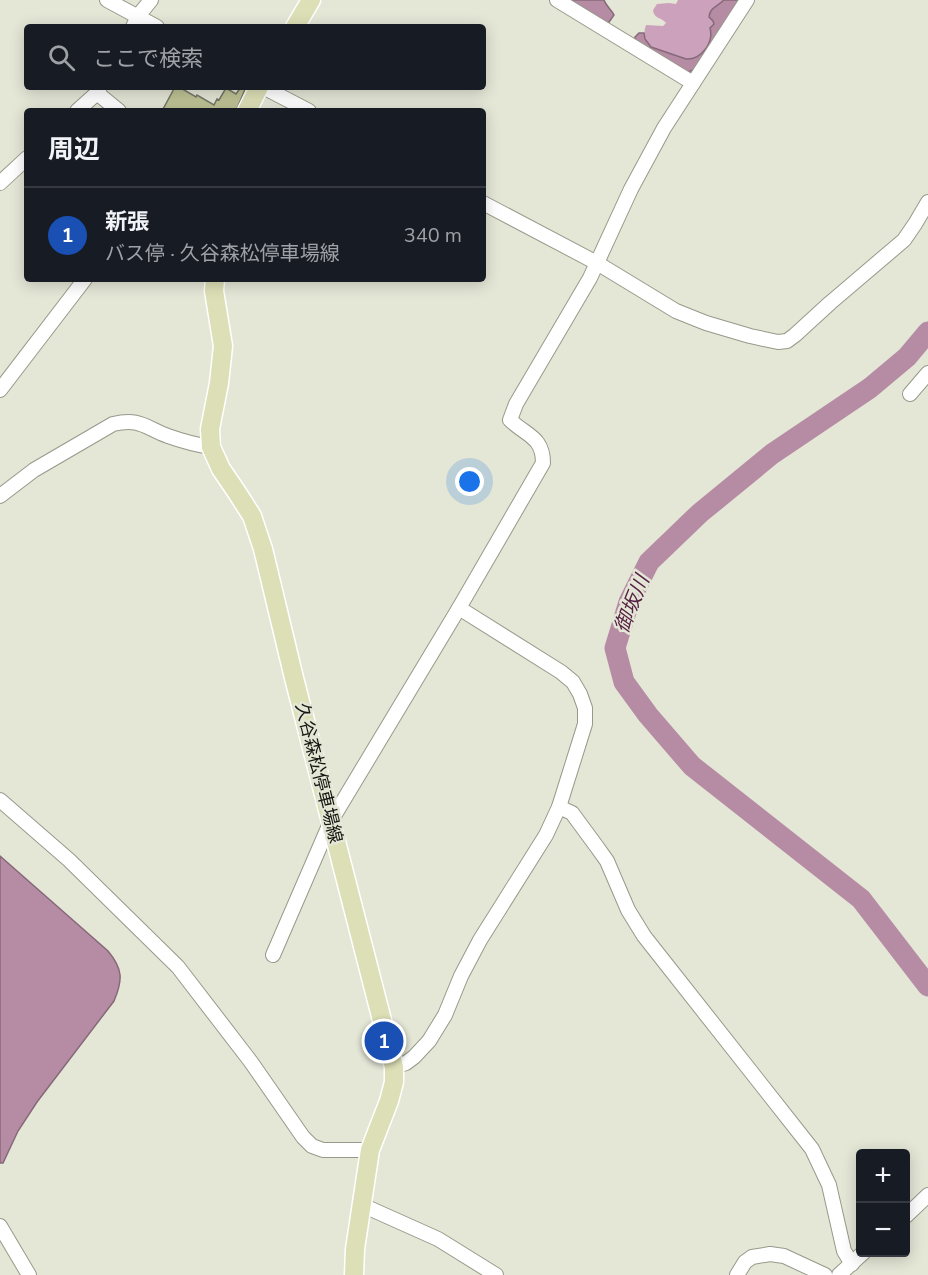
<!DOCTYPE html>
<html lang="ja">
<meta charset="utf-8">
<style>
:root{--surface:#171b24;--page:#20242c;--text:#f1f3f6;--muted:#9ea1a6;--line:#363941;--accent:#cb96bf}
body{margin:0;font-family:"Nunito Sans","Noto Sans JP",sans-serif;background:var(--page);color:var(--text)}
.controls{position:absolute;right:18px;bottom:18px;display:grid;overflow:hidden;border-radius:6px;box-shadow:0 3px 15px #0003}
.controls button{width:54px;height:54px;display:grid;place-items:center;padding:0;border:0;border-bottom:2px solid var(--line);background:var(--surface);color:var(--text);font:30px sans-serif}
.you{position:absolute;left:470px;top:482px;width:21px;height:21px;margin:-15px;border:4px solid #fff;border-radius:50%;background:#1a73e8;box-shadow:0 0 0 9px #1a73e833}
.badge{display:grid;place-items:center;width:39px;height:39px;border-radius:50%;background:var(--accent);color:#fff;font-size:20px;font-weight:700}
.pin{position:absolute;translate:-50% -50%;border:3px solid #fff;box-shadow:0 2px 6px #0006}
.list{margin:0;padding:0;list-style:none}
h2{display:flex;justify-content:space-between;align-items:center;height:78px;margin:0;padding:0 24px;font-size:26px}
h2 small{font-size:20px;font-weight:400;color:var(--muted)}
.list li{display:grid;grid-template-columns:39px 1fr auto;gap:18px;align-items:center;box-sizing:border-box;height:96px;padding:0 24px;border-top:2px solid var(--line)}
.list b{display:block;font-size:22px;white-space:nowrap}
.list p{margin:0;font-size:20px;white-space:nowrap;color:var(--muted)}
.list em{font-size:20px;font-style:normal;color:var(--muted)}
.icon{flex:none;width:33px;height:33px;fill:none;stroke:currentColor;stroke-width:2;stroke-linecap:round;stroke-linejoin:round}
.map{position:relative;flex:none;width:928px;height:1275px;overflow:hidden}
.search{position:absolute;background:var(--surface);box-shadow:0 3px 15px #0003;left:24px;top:24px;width:462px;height:66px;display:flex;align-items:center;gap:15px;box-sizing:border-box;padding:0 21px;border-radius:6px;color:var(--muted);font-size:22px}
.panel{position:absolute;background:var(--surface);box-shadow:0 3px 15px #0003;left:24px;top:108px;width:462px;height:174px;border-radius:6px}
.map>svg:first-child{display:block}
.forest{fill:#cca1bb}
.water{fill:#b68ca5;stroke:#866978;stroke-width:1.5}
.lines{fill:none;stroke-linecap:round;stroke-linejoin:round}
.river{stroke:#b68ca5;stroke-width:21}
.building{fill:#bec294;stroke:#757668;stroke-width:1.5}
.minor-casing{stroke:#98998a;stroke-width:16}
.major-casing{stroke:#fff;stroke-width:21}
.minor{stroke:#fff;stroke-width:14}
.major{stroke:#dde0b6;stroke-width:18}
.labels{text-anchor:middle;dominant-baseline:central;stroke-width:5;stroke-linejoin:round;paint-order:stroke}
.street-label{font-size:18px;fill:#151610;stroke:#e4e6d6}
.water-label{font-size:20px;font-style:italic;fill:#562144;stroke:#e4e6d6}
</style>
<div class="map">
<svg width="928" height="1275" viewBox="0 0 928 1275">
<rect width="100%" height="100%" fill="#e4e6d6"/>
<path class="forest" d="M 678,0 L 724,0 C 718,6 713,15 714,24 L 710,29 C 714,43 701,60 686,59 C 668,53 637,50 646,25 L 663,26 L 666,23 C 661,17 654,19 653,10 L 657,4 L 669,3 L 676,4 Z"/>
<g class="water">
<path d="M 565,0 L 604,0 C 606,6 611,9 614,15 L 607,25 Z"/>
<path d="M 724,0 L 741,0 L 694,70 L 687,72 L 635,42 L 635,37 L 639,33 L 644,33 L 645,39 L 651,47 L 686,59 C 701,60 714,43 710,28 L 714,24 L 713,21 L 709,17 C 710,7 717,7 724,0 Z"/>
<path d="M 0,856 L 108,951 C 123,969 123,980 114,1001 L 37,1102 L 18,1131 L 3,1163 L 0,1163 Z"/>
</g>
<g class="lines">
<path class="river" d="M 928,332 L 907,357 L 870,388 L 772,454 L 700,513 L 649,562 L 629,602 L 615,648 L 624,682 L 648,715 L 692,766 L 861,899 L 928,986"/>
</g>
<path class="building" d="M 175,87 L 179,87 L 196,97 L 197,95 L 214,105 L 217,99 L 219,100 L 226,88 L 236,94 L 241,87 L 246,87 L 236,111 L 162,111 Z"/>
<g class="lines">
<defs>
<g id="minor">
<path d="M 107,0 L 157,27"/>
<path d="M 557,0 L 693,83"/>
<path d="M 133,27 L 138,16 L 151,0"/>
<path d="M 263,87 L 309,111"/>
<path d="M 97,93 L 119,111"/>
<path d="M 77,111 L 97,93 L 100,87"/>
<path d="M 0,183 L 27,158"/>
<path d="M 483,203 L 597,263 L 676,311 L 706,323 L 750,336 L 778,342 L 787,341 L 795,335 L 830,303 L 904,240 L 915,224 L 928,202"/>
<path d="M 0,390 L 85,279"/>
<path d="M 910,394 L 928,373"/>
<path d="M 0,496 L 34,470 L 113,424 C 140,418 144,427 168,436 C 182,441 197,445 211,447"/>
<path d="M 0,800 L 69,860 L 178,967 L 251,1062 L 303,1137 L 312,1146 L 323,1150 L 370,1150"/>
<path d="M 559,807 L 572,813 L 597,847 L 607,861 L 628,910 L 644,936 L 812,1149 L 829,1185 L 844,1251 L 852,1264"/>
<path d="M 273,955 L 331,821 L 459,608 L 543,463 C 543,437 527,436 510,420 L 516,404 L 590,278 L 631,189 L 664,128 L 747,0"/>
<path d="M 394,1067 L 406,1063 L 414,1057 L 429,1041 L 445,1015 L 461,976 L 480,940 L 546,835 L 559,807 L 585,724 L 585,708 L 580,694 L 573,682 L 561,672 L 459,608"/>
<path d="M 362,1205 L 438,1239 L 496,1275"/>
<path d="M 906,1216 L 928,1195"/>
<path d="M 0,1226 L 29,1275"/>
<path d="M 737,1275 L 745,1262 L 752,1257 L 770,1254 L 784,1256 L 825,1275"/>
<path d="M 839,1275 L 864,1252"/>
</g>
<g id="major">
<path d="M 295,27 L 311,0"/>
<path d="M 247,111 L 259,87"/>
<path d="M 215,279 L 214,291 L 223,346 L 219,383 L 210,429 L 211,447 L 221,469 L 236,491 L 252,516 L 263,549 L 294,678 L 394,1067 L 394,1082 L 389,1101 L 370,1150 L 355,1249 L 354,1275"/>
</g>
</defs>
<use href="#minor" class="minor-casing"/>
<use href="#major" class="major-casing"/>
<use href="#minor" class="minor"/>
<use href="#major" class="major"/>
</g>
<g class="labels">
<g class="street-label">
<text transform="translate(319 773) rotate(76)">久谷森松停車場線</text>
</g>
<g class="water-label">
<text transform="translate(632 604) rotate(-68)">御坂川</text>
</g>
</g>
</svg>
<div class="controls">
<button>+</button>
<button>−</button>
</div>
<div class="you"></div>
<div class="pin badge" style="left:384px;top:1041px;background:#1a4fb4">1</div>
<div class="search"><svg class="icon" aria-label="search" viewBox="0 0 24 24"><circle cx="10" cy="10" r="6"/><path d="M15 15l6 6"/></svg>ここで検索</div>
<section class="panel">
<h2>周辺<small></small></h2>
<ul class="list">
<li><span class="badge" style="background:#1a4fb4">1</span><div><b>新張</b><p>バス停 · 久谷森松停車場線</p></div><em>340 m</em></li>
</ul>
</section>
</div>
